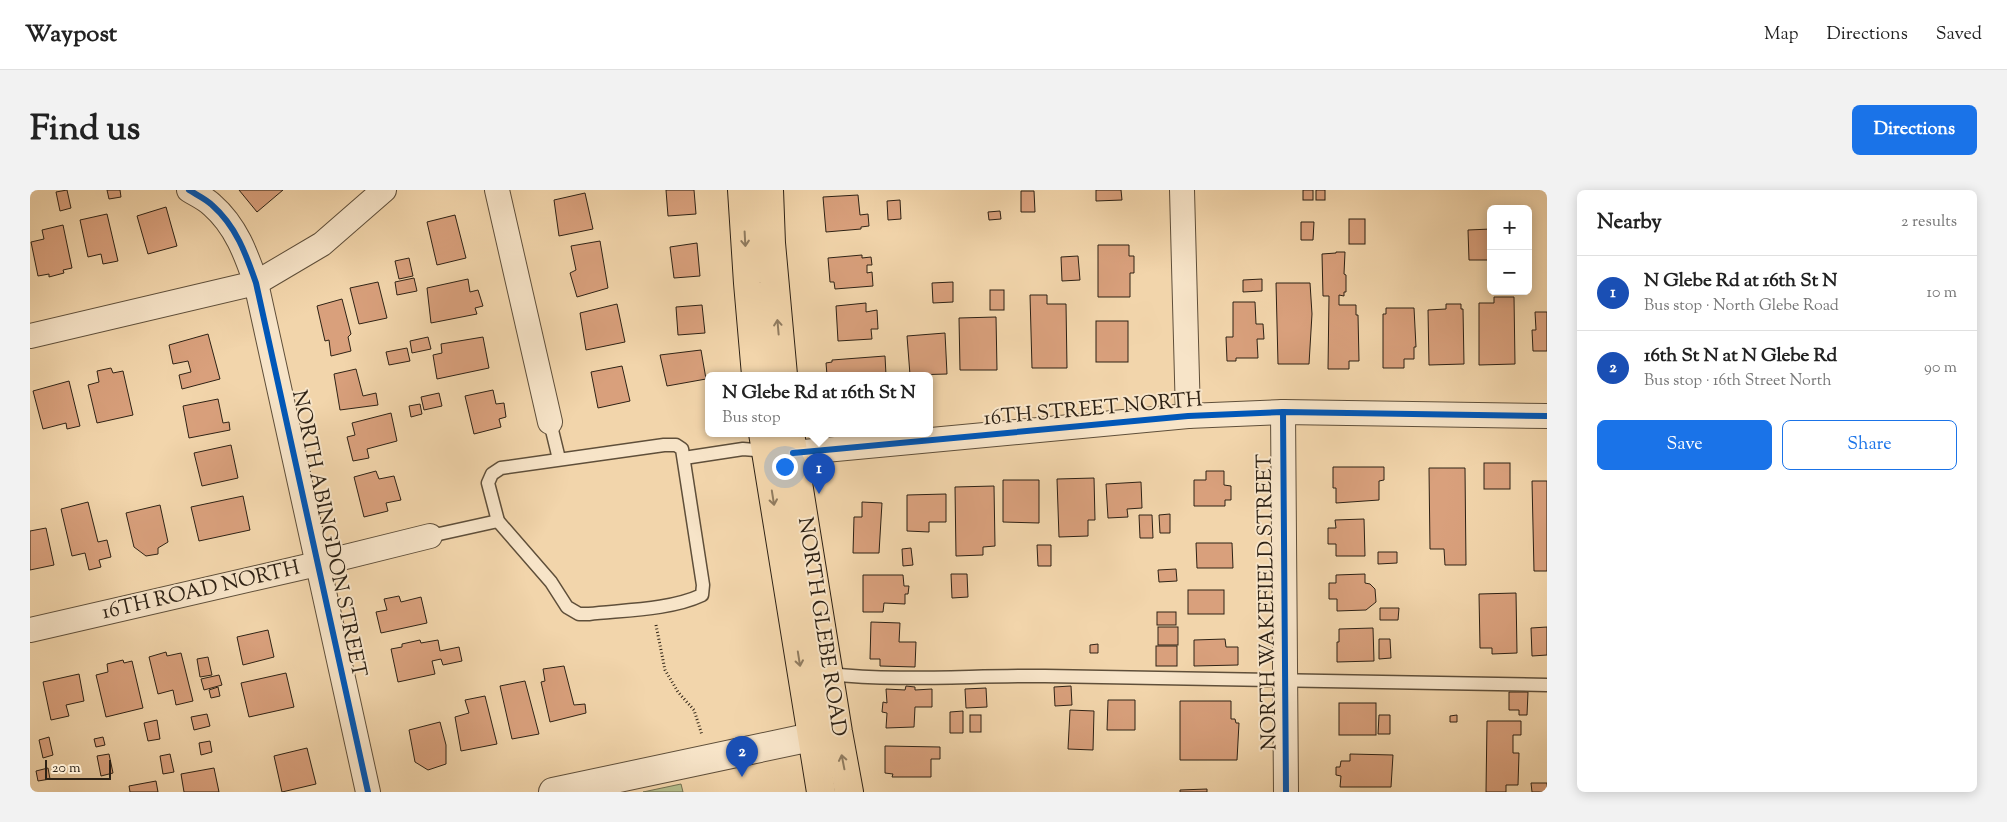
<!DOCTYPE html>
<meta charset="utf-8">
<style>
:root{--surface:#fff;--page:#f2f2f2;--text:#222;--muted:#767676;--line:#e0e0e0;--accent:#1a73e8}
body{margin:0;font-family:"Sorts Mill Goudy",serif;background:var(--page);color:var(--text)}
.controls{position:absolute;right:15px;top:15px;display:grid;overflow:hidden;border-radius:8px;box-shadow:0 2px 12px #0003}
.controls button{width:45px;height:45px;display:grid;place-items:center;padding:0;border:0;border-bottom:1px solid var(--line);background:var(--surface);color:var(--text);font:25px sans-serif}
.scale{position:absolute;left:15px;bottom:12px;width:66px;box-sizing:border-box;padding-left:5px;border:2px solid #2e2215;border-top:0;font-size:14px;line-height:18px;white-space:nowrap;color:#2e2215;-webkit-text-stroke:4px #f7e4c8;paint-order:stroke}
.you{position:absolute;left:754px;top:276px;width:18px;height:18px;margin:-12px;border:4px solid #fff;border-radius:50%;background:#1a73e8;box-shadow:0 0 0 8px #1a73e833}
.badge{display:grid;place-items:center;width:32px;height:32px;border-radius:50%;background:var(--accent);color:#fff;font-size:16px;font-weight:700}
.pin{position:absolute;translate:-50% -41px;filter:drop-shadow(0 1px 2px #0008)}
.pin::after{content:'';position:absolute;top:26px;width:18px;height:15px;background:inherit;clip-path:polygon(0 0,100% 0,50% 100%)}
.popup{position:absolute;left:675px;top:182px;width:228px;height:65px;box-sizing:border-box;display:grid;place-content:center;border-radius:8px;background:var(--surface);filter:drop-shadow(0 1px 4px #0005);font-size:16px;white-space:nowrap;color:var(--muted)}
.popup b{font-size:19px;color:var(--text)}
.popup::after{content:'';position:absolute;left:50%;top:100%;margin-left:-10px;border:10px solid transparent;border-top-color:var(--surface)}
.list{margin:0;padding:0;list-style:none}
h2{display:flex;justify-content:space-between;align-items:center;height:65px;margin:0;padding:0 20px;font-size:21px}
h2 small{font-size:16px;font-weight:400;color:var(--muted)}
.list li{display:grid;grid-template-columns:32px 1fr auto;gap:15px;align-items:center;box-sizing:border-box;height:75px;padding:0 20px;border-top:1px solid var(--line)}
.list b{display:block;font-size:19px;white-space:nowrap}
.list p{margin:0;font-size:16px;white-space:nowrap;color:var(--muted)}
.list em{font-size:16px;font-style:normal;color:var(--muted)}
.actions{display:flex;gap:10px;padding:15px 20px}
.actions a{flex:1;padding:11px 0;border:1px solid var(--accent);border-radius:8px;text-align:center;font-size:18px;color:var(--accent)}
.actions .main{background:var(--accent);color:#fff}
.map{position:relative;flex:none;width:1517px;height:602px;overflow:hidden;border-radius:8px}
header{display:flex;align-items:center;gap:30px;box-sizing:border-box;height:70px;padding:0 25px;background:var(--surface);border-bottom:1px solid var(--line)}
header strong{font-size:24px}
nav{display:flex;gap:28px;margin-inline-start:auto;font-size:18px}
.intro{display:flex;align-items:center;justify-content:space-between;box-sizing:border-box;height:120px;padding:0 30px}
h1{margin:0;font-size:35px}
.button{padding:12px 22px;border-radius:8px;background:var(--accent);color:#fff;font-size:18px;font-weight:700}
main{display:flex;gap:30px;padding:0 30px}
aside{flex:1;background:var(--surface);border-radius:8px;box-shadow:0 2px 12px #0003}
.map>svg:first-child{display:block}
.green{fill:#b4be8d;stroke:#717051}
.building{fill:#d9a07c;stroke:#2e2215}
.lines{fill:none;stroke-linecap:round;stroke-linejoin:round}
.service-casing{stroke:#5f4f3a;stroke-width:15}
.minor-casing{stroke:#5f4f3a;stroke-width:26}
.tertiary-casing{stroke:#5f4f3a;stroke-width:30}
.primary-casing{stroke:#2e2215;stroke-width:30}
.path{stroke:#2e2215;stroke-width:3;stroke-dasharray:1 2.5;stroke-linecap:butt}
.service{stroke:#f7e4c8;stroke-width:12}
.minor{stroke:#f7e4c8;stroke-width:24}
.tertiary{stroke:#f7e4c8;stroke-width:28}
.primary{stroke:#f2d5ab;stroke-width:28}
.cycleway-casing{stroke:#f7e4c8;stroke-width:9}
.cycleway{stroke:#0057b8;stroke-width:6}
.oneway{stroke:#907c60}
.labels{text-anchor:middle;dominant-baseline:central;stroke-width:4;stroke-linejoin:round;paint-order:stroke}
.street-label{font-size:21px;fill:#2e2215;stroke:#f7e4c8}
</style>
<header>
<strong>Waypost</strong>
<nav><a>Map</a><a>Directions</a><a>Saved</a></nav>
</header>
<div class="intro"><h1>Find us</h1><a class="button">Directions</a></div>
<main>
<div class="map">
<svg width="1517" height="602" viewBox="0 0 1517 602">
<rect width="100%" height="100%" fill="#f2d5ab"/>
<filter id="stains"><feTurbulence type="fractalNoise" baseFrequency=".004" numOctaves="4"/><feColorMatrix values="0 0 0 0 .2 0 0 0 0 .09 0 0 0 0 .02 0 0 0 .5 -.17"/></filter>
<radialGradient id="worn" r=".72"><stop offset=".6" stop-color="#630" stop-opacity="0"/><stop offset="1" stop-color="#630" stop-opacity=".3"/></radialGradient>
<path class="green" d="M 651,594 L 653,602 L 613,602 Z"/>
<g class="building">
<path d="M 37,0 L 41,18 L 30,21 L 26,2 Z"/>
<path d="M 77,0 L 90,0 L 91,7 L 79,9 Z"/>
<path d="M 209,0 L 253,0 L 227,22 Z"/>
<path d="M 636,0 L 664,0 L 666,24 L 638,26 Z"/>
<path d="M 1066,0 L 1091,0 L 1092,10 L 1066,11 Z"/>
<rect x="1273" y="0" width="10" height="10"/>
<rect x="1286" y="0" width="9" height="10"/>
<path d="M 991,1 L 1004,1 L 1005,22 L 991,22 Z"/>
<path d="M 555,3 L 563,39 L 529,46 L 524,10 Z"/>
<path d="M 828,5 L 830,25 L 838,24 L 839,36 L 831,37 L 831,39 L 796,42 L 793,7 Z"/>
<path d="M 870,10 L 871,29 L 858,30 L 857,11 Z"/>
<path d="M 136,17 L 147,56 L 118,64 L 107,26 Z"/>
<path d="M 970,21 L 971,29 L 959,30 L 958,22 Z"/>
<path d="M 77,24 L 88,71 L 73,74 L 71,64 L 58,67 L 50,30 Z"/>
<path d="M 425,25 L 436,68 L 407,75 L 397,32 Z"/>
<rect x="1319" y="29" width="16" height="25"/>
<path d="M 1271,32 L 1284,32 L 1283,50 L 1271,50 Z"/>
<path d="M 33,35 L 42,78 L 33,80 L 34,83 L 19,87 L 19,84 L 8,86 L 1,52 L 14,49 L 12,40 Z"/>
<path d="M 1461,39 L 1461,70 L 1439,70 L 1438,40 Z"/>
<path d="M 570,51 L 578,98 L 547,107 L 540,83 L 546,80 L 541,56 Z"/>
<path d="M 667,53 L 670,86 L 644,88 L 640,57 Z"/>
<path d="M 1068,55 L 1099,55 L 1099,66 L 1104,66 L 1104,83 L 1100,83 L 1100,107 L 1068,107 Z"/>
<path d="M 1306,62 L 1315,62 L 1314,84 L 1316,85 L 1316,102 L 1314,102 L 1314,106 L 1309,105 L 1309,115 L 1326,115 L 1326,125 L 1328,125 L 1329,171 L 1319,171 L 1319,179 L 1298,179 L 1299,106 L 1293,106 L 1292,64 L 1306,63 Z"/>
<path d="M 832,65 L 832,68 L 841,67 L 842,75 L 837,75 L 837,83 L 842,82 L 843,96 L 805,99 L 804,92 L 800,92 L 798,68 Z"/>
<path d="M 1048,66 L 1050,90 L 1032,91 L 1031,67 Z"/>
<path d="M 379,68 L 383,86 L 369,89 L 365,71 Z"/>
<path d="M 384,88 L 387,101 L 367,105 L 365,92 Z"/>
<path d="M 438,89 L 440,102 L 448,100 L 453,116 L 445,118 L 447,124 L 401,133 L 397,98 Z"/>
<path d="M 1232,89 L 1232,101 L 1213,102 L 1213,90 Z"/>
<path d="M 348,92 L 357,128 L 329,134 L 320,98 Z"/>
<path d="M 923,92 L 923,112 L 903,113 L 902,93 Z"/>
<path d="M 1246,93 L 1280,93 L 1282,124 L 1279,174 L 1248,174 Z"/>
<rect x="960" y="100" width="14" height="20"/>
<path d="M 1000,105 L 1017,105 L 1017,114 L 1036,114 L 1037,178 L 1002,178 Z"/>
<path d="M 1464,107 L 1484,107 L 1485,174 L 1449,175 L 1449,113 L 1464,113 Z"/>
<path d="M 312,109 L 321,144 L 318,147 L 321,161 L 301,166 L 299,150 L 295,151 L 287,116 Z"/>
<path d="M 1203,112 L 1225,112 L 1226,134 L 1233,134 L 1234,149 L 1227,149 L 1228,168 L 1206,168 L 1206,171 L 1197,171 L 1196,147 L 1203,147 Z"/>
<path d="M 836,113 L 836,122 L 847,120 L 848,139 L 841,139 L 842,149 L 808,151 L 806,116 Z"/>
<path d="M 587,114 L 595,152 L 556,160 L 550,123 Z"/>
<path d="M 1416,114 L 1431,114 L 1431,119 L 1433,119 L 1434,174 L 1399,175 L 1398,120 L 1416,119 Z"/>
<path d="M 672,115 L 675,143 L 648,145 L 646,117 Z"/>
<path d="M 1356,118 L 1384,118 L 1386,157 L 1384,157 L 1384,169 L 1374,169 L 1374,178 L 1353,178 L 1353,124 L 1356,124 Z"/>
<path d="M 1505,122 L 1517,122 L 1517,161 L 1503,161 L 1502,140 L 1506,140 Z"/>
<path d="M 966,127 L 967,180 L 930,180 L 929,128 Z"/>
<rect x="1066" y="131" width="32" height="41"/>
<path d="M 915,143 L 917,184 L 880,185 L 877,146 Z"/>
<path d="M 178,144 L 190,189 L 152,199 L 149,185 L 161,182 L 158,171 L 143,174 L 139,155 Z"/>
<path d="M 398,147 L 401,159 L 382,163 L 380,151 Z"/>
<path d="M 453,147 L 459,178 L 407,189 L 403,165 L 412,163 L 411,154 Z"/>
<path d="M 377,158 L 380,171 L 359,175 L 356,162 Z"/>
<path d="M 671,160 L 676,189 L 637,196 L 630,165 Z"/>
<path d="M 855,166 L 856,185 L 797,185 L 796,173 L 802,172 L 802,170 Z"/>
<path d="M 592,176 L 600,211 L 568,218 L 561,182 Z"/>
<path d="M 81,178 L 83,183 L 93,181 L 103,225 L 67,233 L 58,195 L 69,192 L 67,181 Z"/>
<path d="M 326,179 L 333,206 L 346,203 L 348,215 L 310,220 L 304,184 Z"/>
<path d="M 39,191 L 50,236 L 37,239 L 36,233 L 13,239 L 3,201 Z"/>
<path d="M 463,200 L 466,214 L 474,213 L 476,227 L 469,229 L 471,237 L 444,244 L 435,206 Z"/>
<path d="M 409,203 L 412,216 L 394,220 L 391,207 Z"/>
<path d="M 188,209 L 193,233 L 199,232 L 200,240 L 159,248 L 153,216 Z"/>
<path d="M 390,214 L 392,224 L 381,227 L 379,216 Z"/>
<path d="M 361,223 L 367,251 L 337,259 L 339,268 L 323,271 L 317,247 L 325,245 L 322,233 Z"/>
<path d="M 201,255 L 208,288 L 172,296 L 164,263 Z"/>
<rect x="1454" y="273" width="26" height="26"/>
<path d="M 1303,277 L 1354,277 L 1354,290 L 1349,291 L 1349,310 L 1306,313 L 1306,298 L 1303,298 Z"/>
<path d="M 1399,278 L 1435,278 L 1436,375 L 1415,375 L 1414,359 L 1400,359 Z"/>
<path d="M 346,281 L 349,289 L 364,286 L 371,310 L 356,313 L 358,321 L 334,327 L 324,287 Z"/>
<path d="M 1176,281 L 1194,281 L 1194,295 L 1201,296 L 1201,310 L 1195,310 L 1195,316 L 1164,316 L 1164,290 L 1176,290 Z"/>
<path d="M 1064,288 L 1065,330 L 1058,330 L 1058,346 L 1029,347 L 1027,289 Z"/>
<path d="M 973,290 L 1009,290 L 1009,333 L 973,332 Z"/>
<path d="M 1502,291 L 1517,291 L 1517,381 L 1504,381 Z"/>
<path d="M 1111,292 L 1112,318 L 1097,319 L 1098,327 L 1078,328 L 1076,294 Z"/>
<path d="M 964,296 L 965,356 L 953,357 L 953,365 L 926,366 L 925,297 Z"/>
<path d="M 916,304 L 916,332 L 899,332 L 899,342 L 877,341 L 877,305 Z"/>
<path d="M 213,306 L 220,340 L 169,351 L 161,317 Z"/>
<path d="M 58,312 L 68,352 L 77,350 L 81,367 L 69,370 L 71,377 L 59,380 L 55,363 L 42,366 L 31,319 Z"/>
<path d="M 832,312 L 852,313 L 849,363 L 823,363 L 824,327 L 832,327 Z"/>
<path d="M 130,315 L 138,352 L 128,358 L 128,364 L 116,366 L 104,357 L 96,323 Z"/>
<path d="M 1140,324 L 1140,343 L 1130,343 L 1129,325 Z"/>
<path d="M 1109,325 L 1122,325 L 1123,348 L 1110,348 Z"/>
<path d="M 1334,329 L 1335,366 L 1306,366 L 1306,354 L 1298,354 L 1298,338 L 1306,338 L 1305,330 Z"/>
<path d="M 16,338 L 24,375 L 0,380 L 0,341 Z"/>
<path d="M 1166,353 L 1202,353 L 1203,378 L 1167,378 Z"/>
<path d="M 1007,355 L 1021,355 L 1021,376 L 1008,376 Z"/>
<path d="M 881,358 L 883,375 L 873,376 L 872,359 Z"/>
<path d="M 1348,362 L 1367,362 L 1367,373 L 1348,374 Z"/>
<path d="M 1146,379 L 1147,391 L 1129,392 L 1128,380 Z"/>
<path d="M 921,384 L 937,384 L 938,407 L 922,408 Z"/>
<path d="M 1335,384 L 1335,393 L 1340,394 L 1345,399 L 1346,412 L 1336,420 L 1307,421 L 1307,409 L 1299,409 L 1299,393 L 1306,393 L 1306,385 Z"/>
<path d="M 833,385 L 873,385 L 874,396 L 879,396 L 878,404 L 875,404 L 875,414 L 854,413 L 853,422 L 833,422 Z"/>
<rect x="1158" y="400" width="36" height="24"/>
<path d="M 1486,403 L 1487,463 L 1462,464 L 1462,458 L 1450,458 L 1449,404 Z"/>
<path d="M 369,406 L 371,412 L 391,407 L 397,433 L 351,443 L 346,422 L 357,420 L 354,409 Z"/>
<path d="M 1350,418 L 1369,418 L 1368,430 L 1350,430 Z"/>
<rect x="1127" y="422" width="19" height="13"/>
<path d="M 841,432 L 870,433 L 869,452 L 886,452 L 885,477 L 850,476 L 850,469 L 840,469 Z"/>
<rect x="1128" y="437" width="20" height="18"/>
<path d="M 1517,437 L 1517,465 L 1502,466 L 1501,438 Z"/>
<path d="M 1343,438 L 1344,471 L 1307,472 L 1307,452 L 1309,452 L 1309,439 Z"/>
<path d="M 238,440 L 244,467 L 213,475 L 207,447 Z"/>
<path d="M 1195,449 L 1196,457 L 1208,457 L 1208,475 L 1164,476 L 1164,450 Z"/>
<path d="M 1349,449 L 1360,449 L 1361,468 L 1349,469 Z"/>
<path d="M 390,450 L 391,453 L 408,450 L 410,461 L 429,457 L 432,471 L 413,475 L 411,469 L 402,471 L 405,484 L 368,492 L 361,459 L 372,457 L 372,454 Z"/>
<path d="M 1068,454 L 1068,463 L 1060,463 L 1060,455 Z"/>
<rect x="1126" y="456" width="21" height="20"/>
<path d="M 136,462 L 137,466 L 151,463 L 163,511 L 146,515 L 143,500 L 128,504 L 119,467 Z"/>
<path d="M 178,467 L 182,485 L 170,487 L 167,469 Z"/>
<path d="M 93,470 L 94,473 L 102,471 L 113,518 L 76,527 L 66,485 L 78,482 L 77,474 Z"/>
<path d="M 534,476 L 544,515 L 555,514 L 556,523 L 520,532 L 511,492 L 515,491 L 513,479 Z"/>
<path d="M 256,483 L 264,517 L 219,527 L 211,493 Z"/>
<path d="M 49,484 L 54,511 L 36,515 L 39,526 L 21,530 L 13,492 Z"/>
<path d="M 189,485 L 192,495 L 174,500 L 171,489 Z"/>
<path d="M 495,491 L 509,544 L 482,549 L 470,496 Z"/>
<path d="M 876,496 L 885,497 L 885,500 L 902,499 L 902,517 L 885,517 L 884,537 L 856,538 L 857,523 L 852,522 L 853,512 L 857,513 L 856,499 L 875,500 Z"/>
<path d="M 1041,496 L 1042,515 L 1025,516 L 1024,497 Z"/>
<path d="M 188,497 L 190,506 L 181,508 L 179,500 Z"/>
<path d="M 956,498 L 957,517 L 936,518 L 935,499 Z"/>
<path d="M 1479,502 L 1498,502 L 1497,525 L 1489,525 L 1489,520 L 1479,520 Z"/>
<path d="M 455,506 L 467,554 L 431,561 L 425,527 L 439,523 L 435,510 Z"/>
<path d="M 1078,510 L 1105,510 L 1105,540 L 1077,540 Z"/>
<path d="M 1150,511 L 1201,511 L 1201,529 L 1205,529 L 1206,533 L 1209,533 L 1207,570 L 1150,570 Z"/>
<rect x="1309" y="513" width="37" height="32"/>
<path d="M 1040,520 L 1064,521 L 1063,560 L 1038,559 Z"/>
<path d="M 933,521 L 933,543 L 920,543 L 920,522 Z"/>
<path d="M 177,524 L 180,536 L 164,540 L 161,527 Z"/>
<rect x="940" y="525" width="11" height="17"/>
<path d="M 1349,525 L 1360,525 L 1360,544 L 1348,544 Z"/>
<path d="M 1427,525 L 1427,532 L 1420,532 L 1420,526 Z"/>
<path d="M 127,530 L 130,549 L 118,551 L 114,533 Z"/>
<path d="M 1457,531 L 1491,531 L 1491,545 L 1483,545 L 1483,563 L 1489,563 L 1488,595 L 1476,595 L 1476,602 L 1456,602 Z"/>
<path d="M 410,532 L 416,555 L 416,574 L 398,580 L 385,572 L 379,540 Z"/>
<path d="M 19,547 L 23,565 L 13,568 L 9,550 Z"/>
<path d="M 73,547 L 75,555 L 66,557 L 64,549 Z"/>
<path d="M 180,551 L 182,562 L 171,565 L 169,553 Z"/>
<path d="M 855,556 L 910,557 L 910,569 L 901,569 L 901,587 L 862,587 L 863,584 L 855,583 Z"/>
<path d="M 277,558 L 286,594 L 252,602 L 244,566 Z"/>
<path d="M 79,564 L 83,583 L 71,586 L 67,566 Z"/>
<path d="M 140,564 L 144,582 L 133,584 L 130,566 Z"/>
<path d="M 1320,564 L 1363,565 L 1361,597 L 1310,597 L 1311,586 L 1306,585 L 1306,577 L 1310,577 L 1311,571 L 1320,571 Z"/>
<path d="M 18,578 L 20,589 L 8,591 L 6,581 Z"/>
<path d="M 184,578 L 189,602 L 154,602 L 151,584 Z"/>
<path d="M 126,591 L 128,602 L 100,602 L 99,596 Z"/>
<path d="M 1501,593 L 1517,593 L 1517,602 L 1502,602 Z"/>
<path d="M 1177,599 L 1177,602 L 1150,602 L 1150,600 Z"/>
</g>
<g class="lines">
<defs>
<g id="service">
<path d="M 520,232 L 529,269"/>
<path d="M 634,255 L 646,255 L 652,259 L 673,395 L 672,405 C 640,420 594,420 559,424 L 549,424 L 537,417 L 521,392 L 468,331 L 458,293 L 462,284 L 471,278 Z"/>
<path d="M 654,268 L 713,259 L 738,261"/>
<path d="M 400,346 L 468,331"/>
<path d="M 799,484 C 871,492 943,485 1015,486 C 1182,489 1350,492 1517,495"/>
</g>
<g id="minor">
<path d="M 159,0 C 167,5 176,9 182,15 C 206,36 216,64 226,93 L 338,602"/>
<path d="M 467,0 L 520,232"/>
<path d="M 1152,0 L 1158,226"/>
<path d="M 0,146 L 226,93 L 292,54 L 354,0"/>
<path d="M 1253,222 L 1256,602"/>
<path d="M 763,263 L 1158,226 L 1253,222 L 1517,226"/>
<path d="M 0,440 L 287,374 L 400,346"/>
</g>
<path id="tertiary" d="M 523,602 L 805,542"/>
<g id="primary">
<path d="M 712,0 L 718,93 L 726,185"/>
<path d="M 739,0 L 741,53 L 753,185"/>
<path d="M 733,243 L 791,602"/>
<path d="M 760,243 L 808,542 L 819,602"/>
</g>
</defs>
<use href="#service" class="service-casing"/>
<use href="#minor" class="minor-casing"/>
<use href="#tertiary" class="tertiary-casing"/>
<use href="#primary" class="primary-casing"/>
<path class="path" d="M 626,435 L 635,480 L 648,502 L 664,520 L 672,545"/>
<use href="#service" class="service"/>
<use href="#minor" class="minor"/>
<use href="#tertiary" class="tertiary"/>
<use href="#primary" class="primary"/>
<defs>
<g id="cycleway">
<path d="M 159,0 C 167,5 176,9 182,15 C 206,36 216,64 226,93 L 338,602"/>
<path d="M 1253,222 L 1256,602"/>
<path d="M 763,263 L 1158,226 L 1253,222 L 1517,226"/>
</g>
</defs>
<use href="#cycleway" class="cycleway-casing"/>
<use href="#cycleway" class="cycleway"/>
</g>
<defs><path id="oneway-shaft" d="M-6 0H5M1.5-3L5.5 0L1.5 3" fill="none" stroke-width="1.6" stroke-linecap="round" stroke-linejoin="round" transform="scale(1.25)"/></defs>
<g class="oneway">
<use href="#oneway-shaft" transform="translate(715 49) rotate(87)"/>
<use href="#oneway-shaft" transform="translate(748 137) rotate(-95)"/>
<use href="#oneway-shaft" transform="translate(743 308) rotate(81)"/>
<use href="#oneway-shaft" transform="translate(769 469) rotate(81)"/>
<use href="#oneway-shaft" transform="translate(813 572) rotate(-101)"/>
</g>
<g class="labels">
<g class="street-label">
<text transform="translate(1063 220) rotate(-5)">16TH STREET NORTH</text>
<text transform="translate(298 344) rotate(78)">NORTH ABINGDON STREET</text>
<text transform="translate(171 401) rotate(-13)">16TH ROAD NORTH</text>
<text transform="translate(1238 412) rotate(-91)">NORTH WAKEFIELD STREET</text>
<text transform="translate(791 437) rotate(81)">NORTH GLEBE ROAD</text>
</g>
</g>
<rect width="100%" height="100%" filter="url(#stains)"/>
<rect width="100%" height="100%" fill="url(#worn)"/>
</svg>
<div class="controls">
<button>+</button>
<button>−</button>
</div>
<div class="scale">20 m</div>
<div class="you"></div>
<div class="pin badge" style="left:789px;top:304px;background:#1a4fb4">1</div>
<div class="popup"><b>N Glebe Rd at 16th St N</b>Bus stop</div>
<div class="pin badge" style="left:712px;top:587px;background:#1a4fb4">2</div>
</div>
<aside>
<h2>Nearby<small>2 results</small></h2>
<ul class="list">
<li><span class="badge" style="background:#1a4fb4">1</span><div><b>N Glebe Rd at 16th St N</b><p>Bus stop · North Glebe Road</p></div><em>10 m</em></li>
<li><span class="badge" style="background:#1a4fb4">2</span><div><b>16th St N at N Glebe Rd</b><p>Bus stop · 16th Street North</p></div><em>90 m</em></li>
</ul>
<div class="actions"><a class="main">Save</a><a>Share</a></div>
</aside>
</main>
